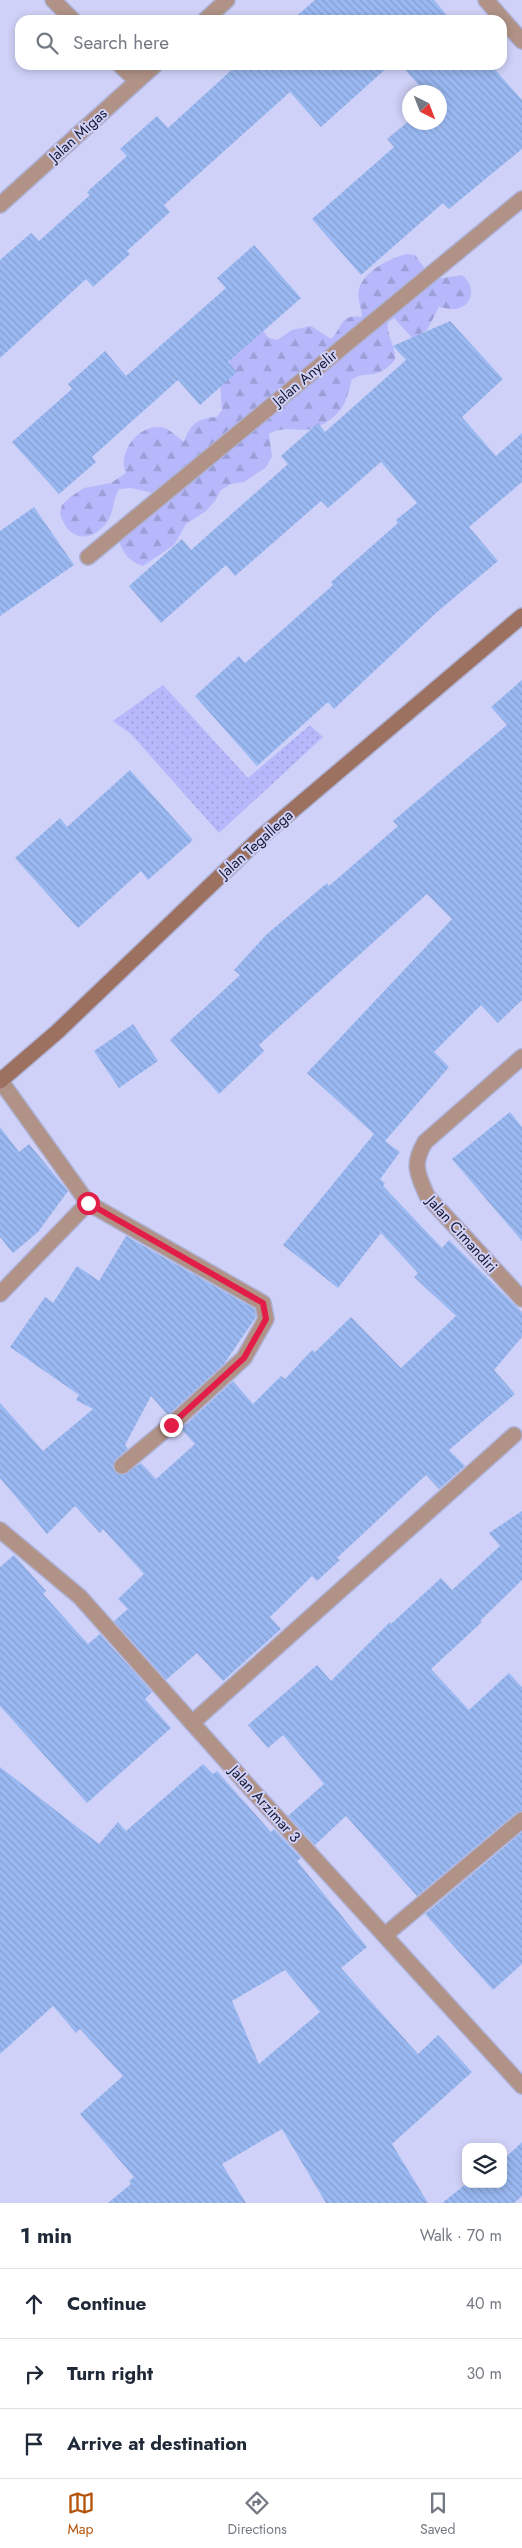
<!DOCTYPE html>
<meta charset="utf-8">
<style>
:root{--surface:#fff;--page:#f6f6f7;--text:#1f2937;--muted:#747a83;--line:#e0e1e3;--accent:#b45309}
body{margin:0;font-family:Jost,sans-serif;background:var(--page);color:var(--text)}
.controls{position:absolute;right:15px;bottom:15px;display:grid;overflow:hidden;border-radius:10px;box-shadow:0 2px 8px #0003}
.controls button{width:45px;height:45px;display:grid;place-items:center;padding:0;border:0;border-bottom:1px solid var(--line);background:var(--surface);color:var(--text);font:25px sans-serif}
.compass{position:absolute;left:402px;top:85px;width:45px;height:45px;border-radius:50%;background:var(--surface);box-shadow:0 2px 8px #0003;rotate:138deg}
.stop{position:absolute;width:15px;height:15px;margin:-11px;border:4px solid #e11d48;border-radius:50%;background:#fff}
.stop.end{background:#e11d48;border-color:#fff;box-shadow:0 1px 5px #0008}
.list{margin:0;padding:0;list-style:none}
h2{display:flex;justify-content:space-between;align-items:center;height:65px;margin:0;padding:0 20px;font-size:21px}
h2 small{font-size:16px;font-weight:400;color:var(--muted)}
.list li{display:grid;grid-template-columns:32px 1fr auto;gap:15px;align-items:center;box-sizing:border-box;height:70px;padding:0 20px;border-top:1px solid var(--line)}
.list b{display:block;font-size:19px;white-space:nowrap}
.list em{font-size:16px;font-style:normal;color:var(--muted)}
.icon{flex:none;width:28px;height:28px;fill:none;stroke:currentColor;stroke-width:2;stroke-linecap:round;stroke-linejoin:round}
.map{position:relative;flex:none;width:522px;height:2203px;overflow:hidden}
.search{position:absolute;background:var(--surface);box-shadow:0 2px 8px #0003;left:15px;right:15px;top:15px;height:55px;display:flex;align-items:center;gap:12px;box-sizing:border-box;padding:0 18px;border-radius:15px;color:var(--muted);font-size:19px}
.sheet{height:275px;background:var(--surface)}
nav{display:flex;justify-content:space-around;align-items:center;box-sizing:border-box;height:70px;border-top:1px solid var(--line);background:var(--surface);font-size:14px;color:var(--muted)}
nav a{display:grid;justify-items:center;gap:2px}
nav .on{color:var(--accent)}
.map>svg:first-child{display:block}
.grass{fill:url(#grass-dots)}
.forest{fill:url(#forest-firs)}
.building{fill:url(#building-back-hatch);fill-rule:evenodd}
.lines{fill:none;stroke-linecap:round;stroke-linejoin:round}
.street-casing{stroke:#aeb0d4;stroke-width:18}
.secondary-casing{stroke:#aeb0d4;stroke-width:18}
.street{stroke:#b09286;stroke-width:15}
.secondary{stroke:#9c7160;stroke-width:15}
.route{stroke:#e11d48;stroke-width:6}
.labels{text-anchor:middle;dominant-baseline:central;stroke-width:4;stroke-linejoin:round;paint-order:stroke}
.street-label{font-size:15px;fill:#191930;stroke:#cfd1f8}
</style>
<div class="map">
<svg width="522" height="2203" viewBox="0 0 522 2203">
<defs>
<pattern id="grass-dots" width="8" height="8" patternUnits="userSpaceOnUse" patternTransform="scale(1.25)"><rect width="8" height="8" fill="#b6b8fb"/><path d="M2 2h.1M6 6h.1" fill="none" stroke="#9c9ed7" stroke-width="1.8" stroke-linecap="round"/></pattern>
<pattern id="forest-firs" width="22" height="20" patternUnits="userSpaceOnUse" patternTransform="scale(1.25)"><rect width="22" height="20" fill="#b6b8fb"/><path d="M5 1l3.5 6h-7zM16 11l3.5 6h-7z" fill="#9c9ed7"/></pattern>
<pattern id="building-back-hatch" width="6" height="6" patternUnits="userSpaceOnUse" patternTransform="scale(1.25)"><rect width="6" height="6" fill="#9ab9f2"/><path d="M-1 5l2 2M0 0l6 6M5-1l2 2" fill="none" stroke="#849ed0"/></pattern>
</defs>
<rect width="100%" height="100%" fill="#cfd1f8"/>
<path class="grass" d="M 163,685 L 248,778 L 310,725 L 323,737 L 219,833 L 131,734 L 113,721 Z"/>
<path class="forest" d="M 407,254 L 415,255 L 430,276 L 437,279 L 462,275 C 475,285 475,305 456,309 C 451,309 444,308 439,307 L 427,330 L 413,339 L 394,318 L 388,322 C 386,336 396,346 395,360 C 375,382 371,369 352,379 C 350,386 348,395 345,402 C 339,416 319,430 304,430 C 290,430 282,427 269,434 L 272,457 L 265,468 L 244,482 L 231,484 L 221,490 L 215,501 L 206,511 L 186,524 L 174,545 L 143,566 C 129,561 124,555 119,541 L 124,529 L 156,494 L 131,488 L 119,489 C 113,499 114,512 107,522 C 90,545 67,540 60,513 L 62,505 L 69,498 L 84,488 L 111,483 L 126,473 C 116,452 141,421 165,428 C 172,431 178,438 184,442 C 190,424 198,418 217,417 L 222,410 L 220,383 L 229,368 L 230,352 L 262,330 L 269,338 L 277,340 L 292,330 L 311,326 L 331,339 C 343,328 339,314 362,317 C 362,308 356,297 359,289 C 364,271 390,258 407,254 Z"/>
<g class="building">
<path d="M 315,0 L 434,0 L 451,20 L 292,20 Z"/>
<path d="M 237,65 L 390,65 L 321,127 L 290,92 L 164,205 L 170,212 L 127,251 L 130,254 L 93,287 L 86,279 L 0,358 L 0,260 L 31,233 L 39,241 L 90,195 L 87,192 L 127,156 L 120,149 L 157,116 L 168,128 Z"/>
<path d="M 401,65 L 491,65 L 522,100 L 522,149 L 449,209 L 443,203 L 361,275 L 312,219 L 394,147 L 387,139 L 410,120 L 410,122 L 440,122 L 440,92 L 425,92 Z"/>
<path d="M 254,245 L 301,298 L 228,362 L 237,372 L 200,405 L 178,380 L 92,457 L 96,462 L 59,494 L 12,442 L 72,389 L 68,384 L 105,351 L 126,376 L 226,288 L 217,278 Z"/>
<path d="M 450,321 L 503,379 L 462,417 L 496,456 L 522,433 L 522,482 L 469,527 L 498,561 L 437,612 L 334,709 L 328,702 L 257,766 L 195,696 L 239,656 L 245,663 L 333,585 L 331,582 L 398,523 L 396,520 L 417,503 L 381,462 L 328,508 L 321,501 L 235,576 L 226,565 L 161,623 L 129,586 L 182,539 L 191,550 L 288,464 L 281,456 L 318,423 L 325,432 L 406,360 L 393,346 Z"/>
<path d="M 34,507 L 74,565 L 0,616 L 0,531 Z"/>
<path d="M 522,680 L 522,1000 L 498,1023 L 481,1005 L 434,1052 L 449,1067 L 385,1141 L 400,1152 L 380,1179 L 385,1183 L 383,1186 L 442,1248 L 449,1240 L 522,1312 L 522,1337 L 494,1370 L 515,1394 L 449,1450 L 465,1466 L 439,1489 L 426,1475 L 337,1558 L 340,1560 L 317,1581 L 312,1576 L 270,1617 L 281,1629 L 223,1681 L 197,1653 L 166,1680 L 114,1621 L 128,1609 L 118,1599 L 144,1574 L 103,1529 L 100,1533 L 75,1506 L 47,1534 L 0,1478 L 0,1403 L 43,1451 L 93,1409 L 76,1400 L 79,1395 L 10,1347 L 45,1297 L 53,1303 L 77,1266 L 99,1281 L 126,1236 L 255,1309 L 256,1317 L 224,1364 L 168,1415 L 151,1396 L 125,1445 L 128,1449 L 116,1459 L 113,1467 L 115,1472 L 123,1475 L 141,1463 L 156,1479 L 195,1444 L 181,1429 L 233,1381 L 253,1404 L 281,1376 L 285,1379 L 312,1350 L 315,1352 L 351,1317 L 401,1368 L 456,1316 L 414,1277 L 418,1273 L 381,1233 L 338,1288 L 283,1245 L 374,1134 L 307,1073 L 452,919 L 427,894 L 259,1045 L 264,1051 L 219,1094 L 170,1040 L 240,975 L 234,970 L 266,935 L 327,883 L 329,886 L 398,826 L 393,821 L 507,725 L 491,707 Z"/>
<path d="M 130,770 L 193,840 L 148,880 L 141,871 L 78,928 L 15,858 L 60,818 L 67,827 Z"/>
<path d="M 133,1024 L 158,1061 L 119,1088 L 94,1051 Z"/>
<path d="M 510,1112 L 522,1127 L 522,1241 L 452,1159 Z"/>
<path d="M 0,1127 L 19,1152 L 29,1144 L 68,1191 L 38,1232 L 13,1253 L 0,1237 Z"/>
<path d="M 522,1511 L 522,1580 L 480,1621 L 482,1622 L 431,1669 L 469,1710 L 509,1673 L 522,1687 L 522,1811 L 516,1813 L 417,1896 L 346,1816 L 315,1845 L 288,1816 L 324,1784 L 283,1735 L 268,1748 L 248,1725 L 317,1665 L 331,1681 L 390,1622 L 391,1624 L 441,1578 L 452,1590 L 500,1546 L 489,1533 Z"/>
<path d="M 14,1555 L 46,1591 L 43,1594 L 88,1644 L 100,1634 L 152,1692 L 145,1699 L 171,1728 L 87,1803 L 0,1706 L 0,1567 Z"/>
<path d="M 203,1764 L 213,1774 L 217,1771 L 271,1832 L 274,1829 L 301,1858 L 297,1861 L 367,1947 L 341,1968 L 418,2054 L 438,2035 L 472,2072 L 392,2144 L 428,2203 L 326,2203 L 282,2129 L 222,2164 L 246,2203 L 108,2203 L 131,2184 L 129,2181 L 134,2177 L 80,2114 L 123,2076 L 80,2029 L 76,2033 L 53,2006 L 0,2054 L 0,1767 L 99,1844 L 118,1822 L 126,1831 ZM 285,1970 L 320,2012 L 259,2064 L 232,2001 Z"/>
<path d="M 522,1832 L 522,1964 L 493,1990 L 425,1914 Z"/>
<path d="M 522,2142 L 522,2196 L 514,2203 L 442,2203 L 466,2184 L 503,2184 L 503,2160 Z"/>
</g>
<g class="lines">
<defs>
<g id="street">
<path d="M 53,0 L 73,20"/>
<path d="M 486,0 L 522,41"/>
<path d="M 205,20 L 227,0"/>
<path d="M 120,65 L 137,81"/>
<path d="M 0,205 L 155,65"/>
<path d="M 88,557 L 522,199"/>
<path d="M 522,1057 L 425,1142 C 412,1164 417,1173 427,1196 L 522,1299"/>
<path d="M 0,1080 L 88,1203 L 263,1303 L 266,1319 L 244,1358 L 171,1425 L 122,1466"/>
<path d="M 0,1294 L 88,1203"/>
<path d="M 0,1530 L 80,1597 L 251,1789 L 522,2086"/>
<path d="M 192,1723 L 514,1435"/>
<path d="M 385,1935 L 522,1820"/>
</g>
<path id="secondary" d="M 0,1081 L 57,1032 L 260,838 L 522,616"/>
</defs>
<use href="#street" class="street-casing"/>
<use href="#secondary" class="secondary-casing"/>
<use href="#street" class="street"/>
<use href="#secondary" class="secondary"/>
</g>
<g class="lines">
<path class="route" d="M 88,1203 L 263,1303 L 266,1319 L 244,1358 L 171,1425"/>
</g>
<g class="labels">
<g class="street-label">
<text transform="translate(78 135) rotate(-42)">Jalan Migas</text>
<text transform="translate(305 378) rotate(-40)">Jalan Anyelir</text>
<text transform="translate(256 844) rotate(-42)">Jalan Tegallega</text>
<text transform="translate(462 1234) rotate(48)">Jalan Cimandiri</text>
<text transform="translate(265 1804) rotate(48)">Jalan Arzimar 3</text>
</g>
</g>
</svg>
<div class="controls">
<button><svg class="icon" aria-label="layers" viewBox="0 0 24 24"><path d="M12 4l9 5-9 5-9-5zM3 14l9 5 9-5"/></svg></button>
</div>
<svg class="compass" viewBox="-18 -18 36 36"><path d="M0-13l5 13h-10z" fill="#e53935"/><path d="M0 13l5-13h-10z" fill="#747a83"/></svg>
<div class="stop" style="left:88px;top:1203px"></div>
<div class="stop end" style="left:171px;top:1425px"></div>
<div class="search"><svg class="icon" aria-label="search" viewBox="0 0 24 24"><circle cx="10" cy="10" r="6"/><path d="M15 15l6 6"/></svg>Search here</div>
</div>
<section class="sheet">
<h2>1 min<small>Walk · 70 m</small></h2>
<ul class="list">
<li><svg class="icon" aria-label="ahead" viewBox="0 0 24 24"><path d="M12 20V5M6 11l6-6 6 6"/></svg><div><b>Continue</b></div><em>40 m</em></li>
<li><svg class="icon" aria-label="right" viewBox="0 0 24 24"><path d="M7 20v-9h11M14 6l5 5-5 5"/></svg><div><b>Turn right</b></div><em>30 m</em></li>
<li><svg class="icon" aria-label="arrive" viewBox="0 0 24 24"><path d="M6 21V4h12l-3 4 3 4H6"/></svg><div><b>Arrive at destination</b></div></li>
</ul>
</section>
<nav>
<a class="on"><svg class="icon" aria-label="map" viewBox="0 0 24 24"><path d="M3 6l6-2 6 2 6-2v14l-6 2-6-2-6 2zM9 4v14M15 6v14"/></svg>Map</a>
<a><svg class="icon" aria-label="directions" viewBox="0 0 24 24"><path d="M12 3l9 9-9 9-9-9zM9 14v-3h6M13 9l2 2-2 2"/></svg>Directions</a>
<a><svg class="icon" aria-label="saved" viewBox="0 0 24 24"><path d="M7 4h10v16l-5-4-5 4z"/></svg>Saved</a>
</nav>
